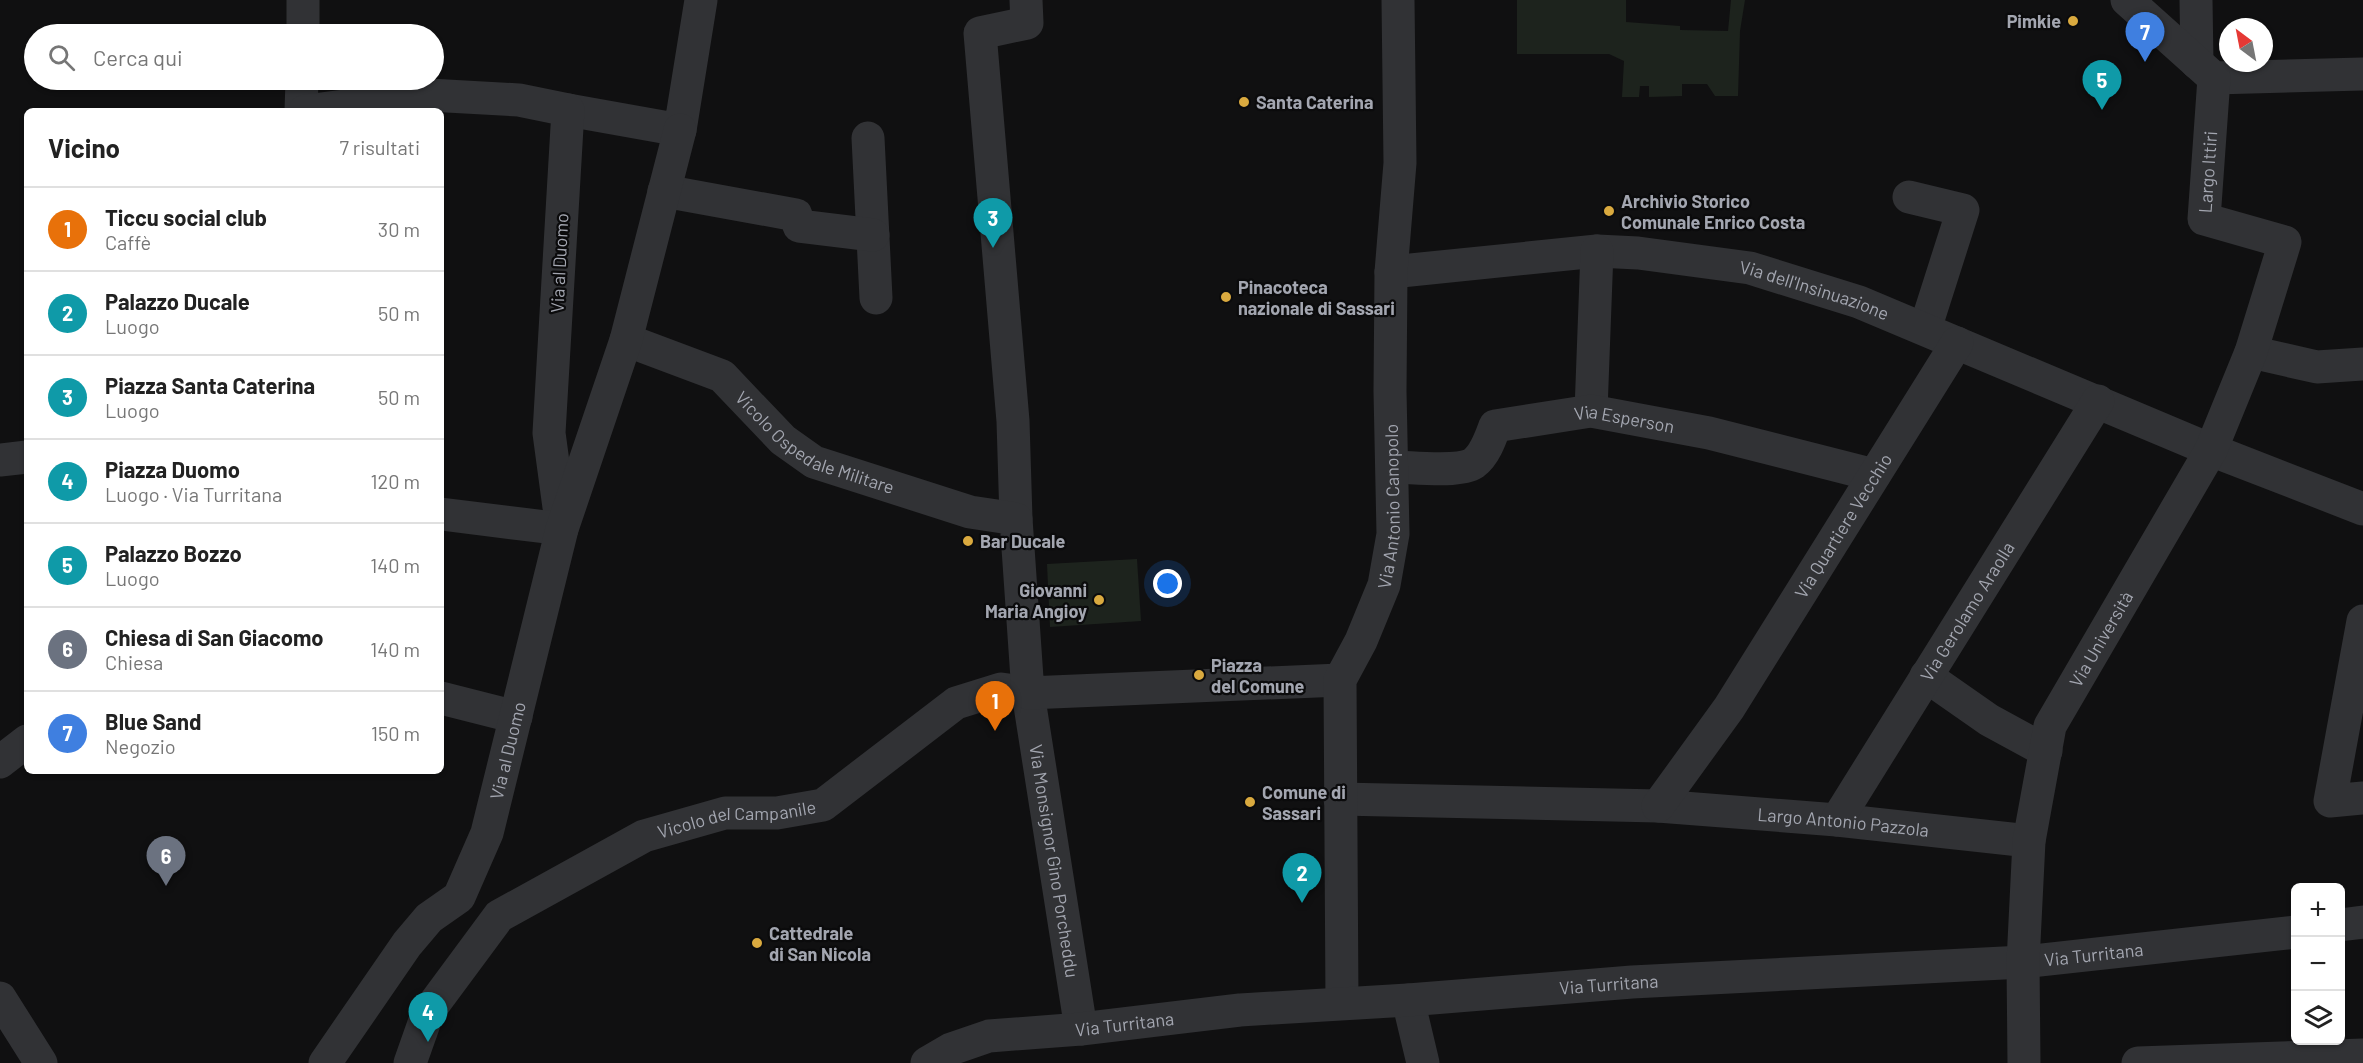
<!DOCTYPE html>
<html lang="it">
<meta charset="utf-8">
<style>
:root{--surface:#fff;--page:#f2f2f2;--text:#222;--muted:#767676;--line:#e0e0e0;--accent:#755f2f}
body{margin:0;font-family:Barlow,sans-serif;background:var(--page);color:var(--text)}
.controls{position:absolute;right:18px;bottom:18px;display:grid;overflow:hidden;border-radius:9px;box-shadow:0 2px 4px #0004}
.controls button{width:54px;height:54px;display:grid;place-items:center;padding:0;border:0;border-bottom:2px solid var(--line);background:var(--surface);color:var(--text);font:30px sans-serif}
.compass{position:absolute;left:2219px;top:18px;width:54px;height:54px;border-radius:50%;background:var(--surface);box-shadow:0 2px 4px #0004;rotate:328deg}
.you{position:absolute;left:1168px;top:584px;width:21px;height:21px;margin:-15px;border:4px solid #fff;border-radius:50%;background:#1a73e8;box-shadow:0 0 0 9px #1a73e833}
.badge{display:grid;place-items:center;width:39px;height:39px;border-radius:50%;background:var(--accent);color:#fff;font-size:20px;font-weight:700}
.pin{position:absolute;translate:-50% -50px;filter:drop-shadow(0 2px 3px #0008)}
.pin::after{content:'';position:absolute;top:32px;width:21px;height:18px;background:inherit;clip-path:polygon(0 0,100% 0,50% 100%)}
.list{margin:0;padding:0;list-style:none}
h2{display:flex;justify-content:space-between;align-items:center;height:78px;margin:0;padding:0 24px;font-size:26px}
h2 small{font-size:20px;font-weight:400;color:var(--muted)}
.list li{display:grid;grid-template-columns:39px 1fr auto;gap:18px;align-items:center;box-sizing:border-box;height:84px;padding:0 24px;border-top:2px solid var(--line)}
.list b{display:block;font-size:22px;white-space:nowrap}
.list p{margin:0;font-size:20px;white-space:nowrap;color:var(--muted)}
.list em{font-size:20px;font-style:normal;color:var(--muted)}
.icon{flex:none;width:33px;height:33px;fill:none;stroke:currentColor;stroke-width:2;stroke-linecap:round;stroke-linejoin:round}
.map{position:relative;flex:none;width:2363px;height:1063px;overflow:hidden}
.search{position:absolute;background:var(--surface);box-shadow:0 2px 4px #0004;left:24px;top:24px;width:420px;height:66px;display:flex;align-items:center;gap:15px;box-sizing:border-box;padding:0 21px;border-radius:33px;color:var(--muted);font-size:22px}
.panel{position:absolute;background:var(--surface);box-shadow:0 2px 4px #0004;left:24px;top:108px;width:420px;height:666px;border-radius:9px}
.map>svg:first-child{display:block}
.green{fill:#1d231d}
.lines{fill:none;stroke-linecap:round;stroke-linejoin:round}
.pedestrian{stroke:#313235;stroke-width:33}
.minor{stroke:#313235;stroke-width:33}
.poi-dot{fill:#daaa3f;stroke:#0b0b0c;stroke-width:2}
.labels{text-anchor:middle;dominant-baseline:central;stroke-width:4.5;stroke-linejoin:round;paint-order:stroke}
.poi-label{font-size:18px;font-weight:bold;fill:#a3a6b0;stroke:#0b0b0c;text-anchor:start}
.street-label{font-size:18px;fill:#a3a6b0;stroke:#0b0b0c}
</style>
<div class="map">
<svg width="2363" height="1063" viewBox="0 0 2363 1063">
<rect width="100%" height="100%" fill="#101011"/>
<g class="green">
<path d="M 1517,0 L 1626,0 L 1626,22 L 1680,26 L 1680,30 L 1728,31 L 1731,0 L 1745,0 L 1740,31 L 1738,96 L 1715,96 L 1707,84 L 1682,84 L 1682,96 L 1649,97 L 1649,86 L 1640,86 L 1639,97 L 1622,97 L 1624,61 L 1609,54 L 1517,54 Z"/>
<path d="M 1137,559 L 1141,621 L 1050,627 L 1047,564 Z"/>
</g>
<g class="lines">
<g class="pedestrian">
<path d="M 2196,0 L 2197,63"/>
<path d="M 2214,78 L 2363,74"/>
<path d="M 568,110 L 680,130 L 701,0"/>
<path d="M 2251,352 L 2317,367 L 2363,364"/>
<path d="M 1016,519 L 1013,421 L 980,33 L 1027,23 L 1026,0"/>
<path id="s1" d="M 410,1063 L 428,1012 L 499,916 L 644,836 L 725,813 L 777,813 L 823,805 L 956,703 L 1001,689 L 1028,693 L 1081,1029"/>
</g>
<g class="minor">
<path d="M 303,34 L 303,0"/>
<path d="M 301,111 L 302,80"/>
<path d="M 305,111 L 429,95 L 519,100 L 568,110 L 549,433 L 561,522"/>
<path d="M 868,138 L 876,298"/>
<path d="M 664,191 L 796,215 L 799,226 L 873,235"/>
<path d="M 1909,197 L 1963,210 L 1925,329"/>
<path id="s2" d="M 1391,272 L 1597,251 L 1638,253 L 1750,268 L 1859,302 L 2211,450 L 2363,509"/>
<path id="s3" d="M 626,340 L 722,376 L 783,440 L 814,462 L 970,512 L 1016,519 L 1028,693 L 1340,680"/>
<path d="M 1591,411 L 1597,251"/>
<path d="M 0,460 L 27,457"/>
<path id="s4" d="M 1393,467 C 1412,467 1459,473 1474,463 C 1485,455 1491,437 1495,426 L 1591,411 L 1709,433 L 1874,475"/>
<path d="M 441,514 L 562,529"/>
<path d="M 2363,621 L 2330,801 L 2363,798"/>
<path d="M 1926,676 L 1989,720 L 2046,751"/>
<path d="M 441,698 L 516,717"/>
<path d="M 0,762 L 27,741"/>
<path id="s5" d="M 1340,799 L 1658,806 L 1837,820 L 2029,841"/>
<path id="s6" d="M 1658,806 L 1729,708 L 1957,343"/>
<path id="s7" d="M 1837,820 L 2098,401"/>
<path d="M 2340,925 L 2363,922"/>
<path d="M 0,998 L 41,1063"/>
<path d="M 1408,1000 L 1423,1063"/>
<path id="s8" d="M 1342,1003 L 1340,680 L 1361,641 L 1384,585 L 1393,534 L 1390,391 L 1391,272 L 1400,163 L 1398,0"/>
<path id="s9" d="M 325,1063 L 407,944 L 429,918 L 459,897 L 487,833 L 562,529 L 626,340 L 680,130"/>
<path id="s10" d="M 927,1063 L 951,1049 L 989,1036 L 1081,1029 L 1240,1010 L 1408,1000 L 1632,982 L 2023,962 L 2296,932"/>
<path id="s11" d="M 2024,1063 L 2023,962 L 2029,841 L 2050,726 L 2211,450 L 2251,352 L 2285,242 L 2204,219 L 2214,78 L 2127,0"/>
<path d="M 2138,1063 L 2363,1055"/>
</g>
</g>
<g class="poi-dot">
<circle cx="2073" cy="21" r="6"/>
<circle cx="1244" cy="102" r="6"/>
<circle cx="1609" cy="211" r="6"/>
<circle cx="1226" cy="297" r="6"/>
<circle cx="968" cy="541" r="6"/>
<circle cx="1099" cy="600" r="6"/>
<circle cx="1199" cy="675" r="6"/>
<circle cx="1250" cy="802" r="6"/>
<circle cx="757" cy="943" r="6"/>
</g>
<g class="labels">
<g class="poi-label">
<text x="2061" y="21" text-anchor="end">Pimkie</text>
<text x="1256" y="102">Santa Caterina</text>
<text x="1621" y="201">Archivio Storico<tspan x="1621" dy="21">Comunale Enrico Costa</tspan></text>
<text x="1238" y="287">Pinacoteca<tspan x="1238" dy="21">nazionale di Sassari</tspan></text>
<text x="980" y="541">Bar Ducale</text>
<text x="1087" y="590" text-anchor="end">Giovanni<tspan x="1087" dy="21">Maria Angioy</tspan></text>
<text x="1211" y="665">Piazza<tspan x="1211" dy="21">del Comune</tspan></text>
<text x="1262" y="792">Comune di<tspan x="1262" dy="21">Sassari</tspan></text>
<text x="769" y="933">Cattedrale<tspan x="769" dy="21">di San Nicola</tspan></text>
</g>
<g class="street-label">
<text stroke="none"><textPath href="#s11" startOffset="1011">Largo Ittiri</textPath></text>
<text transform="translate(559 263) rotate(-87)">Via al Duomo</text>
<text stroke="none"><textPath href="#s2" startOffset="429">Via dell'Insinuazione</textPath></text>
<text stroke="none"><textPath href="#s4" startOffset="256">Via Esperson</textPath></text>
<text stroke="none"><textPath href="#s3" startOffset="220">Vicolo Ospedale Militare</textPath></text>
<text stroke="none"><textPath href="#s8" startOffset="507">Via Antonio Canopolo</textPath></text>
<text stroke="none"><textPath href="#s6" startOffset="336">Via Quartiere Vecchio</textPath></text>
<text stroke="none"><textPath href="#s7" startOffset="246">Via Gerolamo Araolla</textPath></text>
<text stroke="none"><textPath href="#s11" startOffset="440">Via Università</textPath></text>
<text stroke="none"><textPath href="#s9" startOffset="370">Via al Duomo</textPath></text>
<text stroke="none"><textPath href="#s1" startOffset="434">Vicolo del Campanile</textPath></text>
<text stroke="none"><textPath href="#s5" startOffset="504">Largo Antonio Pazzola</textPath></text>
<text stroke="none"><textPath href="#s1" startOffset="934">Via Monsignor Gino Porcheddu</textPath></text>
<text stroke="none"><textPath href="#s10" startOffset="1176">Via Turritana</textPath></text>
<text stroke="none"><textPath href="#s10" startOffset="690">Via Turritana</textPath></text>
<text stroke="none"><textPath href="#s10" startOffset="204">Via Turritana</textPath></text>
</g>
</g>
</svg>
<div class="controls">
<button>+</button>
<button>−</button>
<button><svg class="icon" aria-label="layers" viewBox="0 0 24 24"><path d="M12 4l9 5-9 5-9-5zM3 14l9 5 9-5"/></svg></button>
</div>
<svg class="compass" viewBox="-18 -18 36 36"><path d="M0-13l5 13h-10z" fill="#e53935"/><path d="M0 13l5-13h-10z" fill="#767676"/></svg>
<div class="you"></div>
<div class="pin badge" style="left:995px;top:731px;background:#e8710a">1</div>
<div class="pin badge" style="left:1302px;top:903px;background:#0f9aa8">2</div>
<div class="pin badge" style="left:993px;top:248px;background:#0f9aa8">3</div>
<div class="pin badge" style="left:428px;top:1042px;background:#0f9aa8">4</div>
<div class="pin badge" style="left:2102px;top:110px;background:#0f9aa8">5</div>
<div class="pin badge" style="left:166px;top:886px;background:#6b7280">6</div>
<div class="pin badge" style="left:2145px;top:62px;background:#3f7fe0">7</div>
<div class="search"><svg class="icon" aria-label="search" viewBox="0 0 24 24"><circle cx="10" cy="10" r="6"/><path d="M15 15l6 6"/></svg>Cerca qui</div>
<section class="panel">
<h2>Vicino<small>7 risultati</small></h2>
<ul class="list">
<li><span class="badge" style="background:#e8710a">1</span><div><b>Ticcu social club</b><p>Caffè</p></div><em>30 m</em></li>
<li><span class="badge" style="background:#0f9aa8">2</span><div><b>Palazzo Ducale</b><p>Luogo</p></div><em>50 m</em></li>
<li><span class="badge" style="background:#0f9aa8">3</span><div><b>Piazza Santa Caterina</b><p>Luogo</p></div><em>50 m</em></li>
<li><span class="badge" style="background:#0f9aa8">4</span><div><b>Piazza Duomo</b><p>Luogo · Via Turritana</p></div><em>120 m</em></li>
<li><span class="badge" style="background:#0f9aa8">5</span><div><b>Palazzo Bozzo</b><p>Luogo</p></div><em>140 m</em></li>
<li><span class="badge" style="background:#6b7280">6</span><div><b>Chiesa di San Giacomo</b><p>Chiesa</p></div><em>140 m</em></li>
<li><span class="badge" style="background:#3f7fe0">7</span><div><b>Blue Sand</b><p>Negozio</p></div><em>150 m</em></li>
</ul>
</section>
</div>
